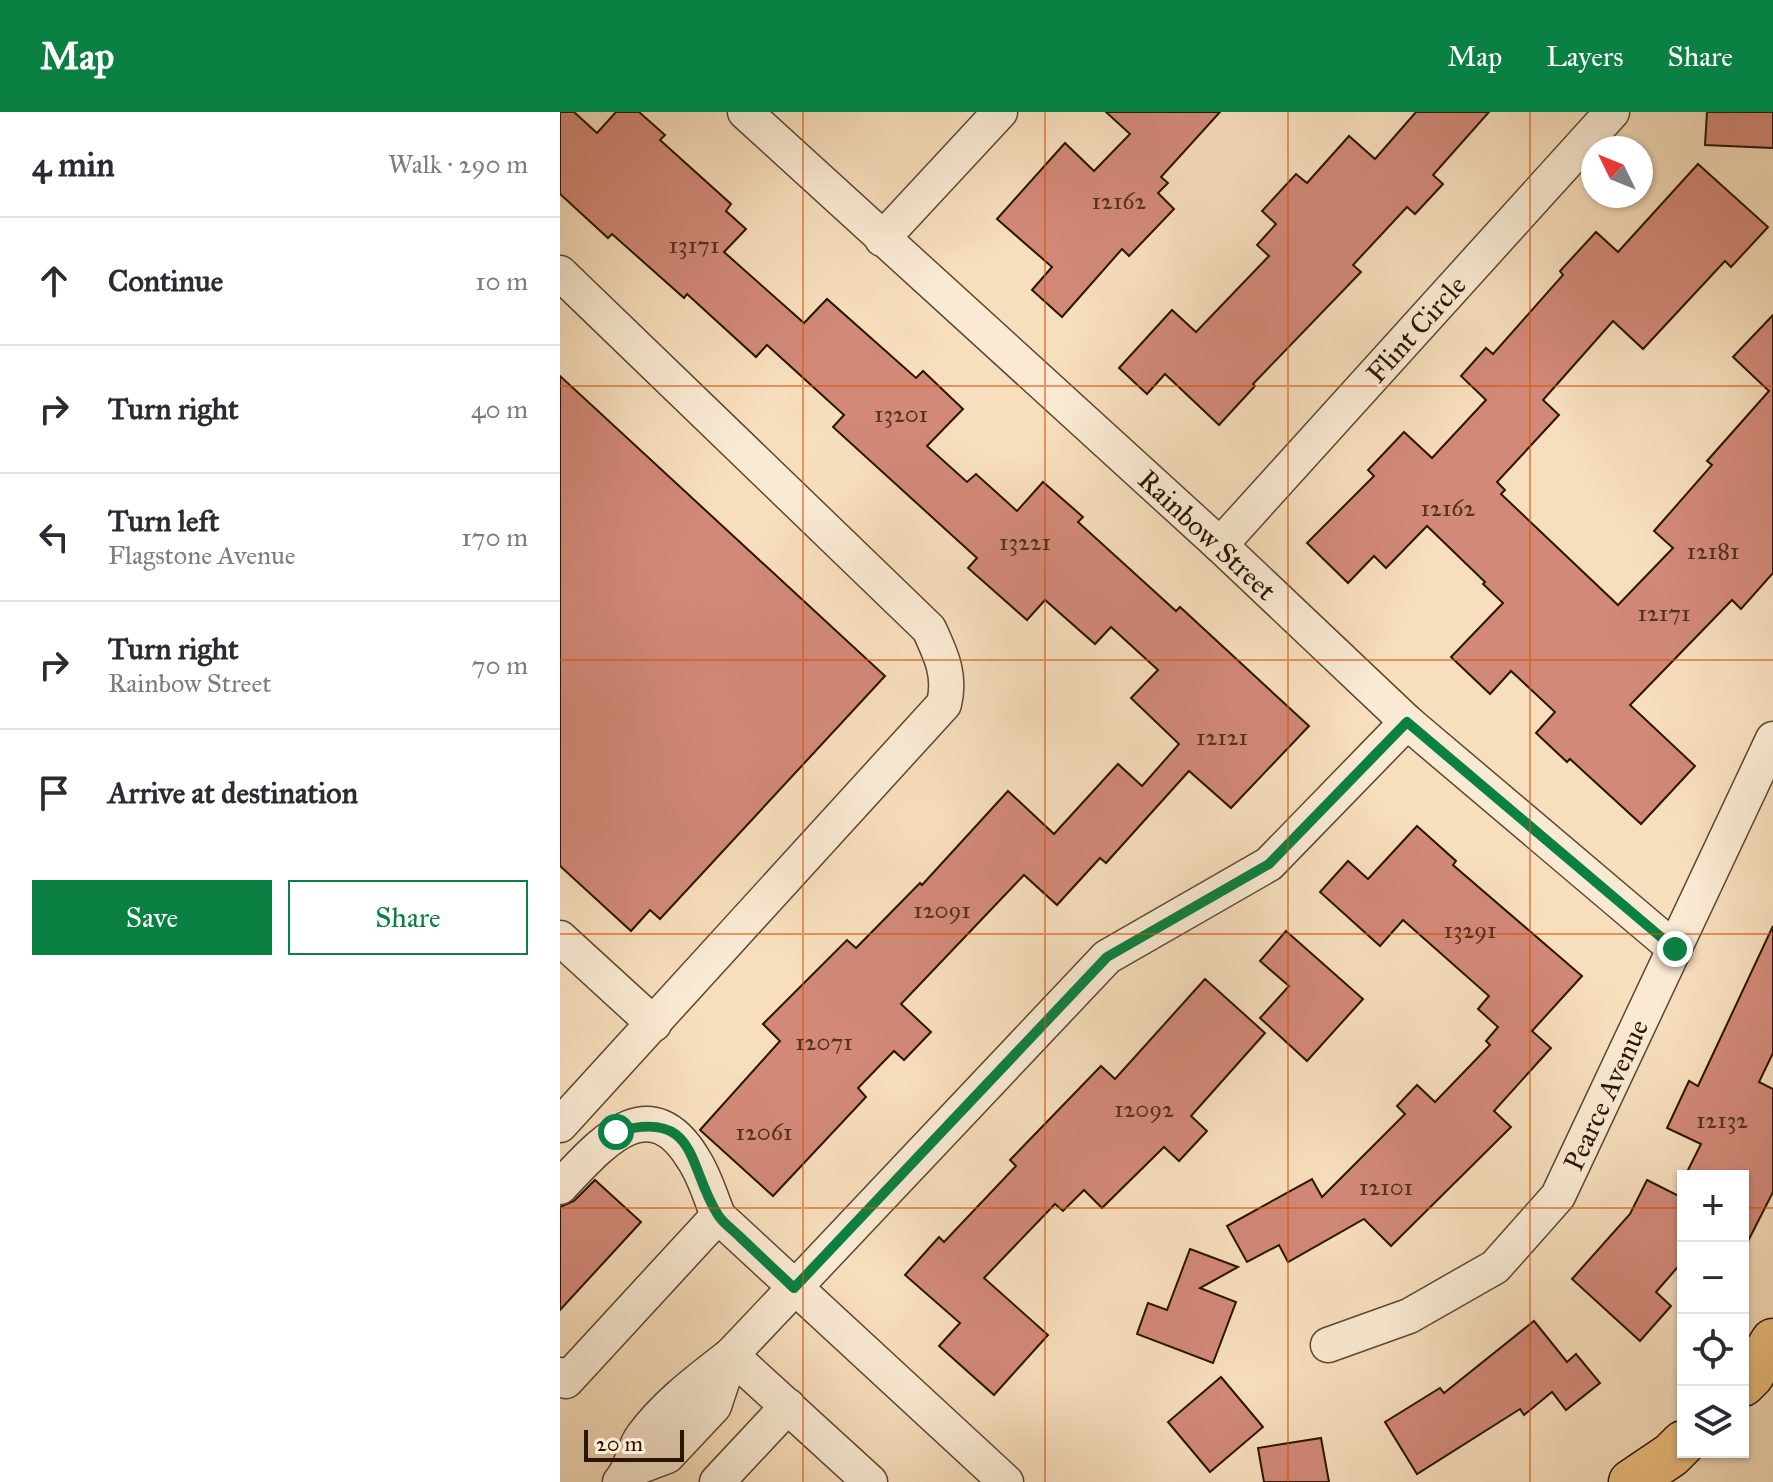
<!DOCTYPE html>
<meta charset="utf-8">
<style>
:root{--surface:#fff;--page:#f7f7f7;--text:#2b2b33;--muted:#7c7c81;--line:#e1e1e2;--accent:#0b8043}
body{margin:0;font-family:"IM FELL Great Primer",serif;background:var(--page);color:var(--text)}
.controls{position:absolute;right:24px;bottom:24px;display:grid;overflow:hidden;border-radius:0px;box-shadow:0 2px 6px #0004}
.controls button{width:72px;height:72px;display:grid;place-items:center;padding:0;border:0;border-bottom:2px solid var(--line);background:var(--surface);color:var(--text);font:40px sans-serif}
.compass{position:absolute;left:1021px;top:24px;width:72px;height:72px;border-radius:50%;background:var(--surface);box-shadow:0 2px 6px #0004;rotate:313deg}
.scale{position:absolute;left:24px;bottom:20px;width:100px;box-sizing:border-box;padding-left:8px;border:4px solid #291500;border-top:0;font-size:22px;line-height:28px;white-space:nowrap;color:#291500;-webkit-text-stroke:6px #faead3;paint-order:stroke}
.stop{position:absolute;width:24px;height:24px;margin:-18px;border:6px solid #0b8043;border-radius:50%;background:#fff}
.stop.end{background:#0b8043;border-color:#fff;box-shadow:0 2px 8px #0008}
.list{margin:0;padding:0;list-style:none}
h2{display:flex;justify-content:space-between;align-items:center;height:104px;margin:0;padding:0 32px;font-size:34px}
h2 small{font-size:26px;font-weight:400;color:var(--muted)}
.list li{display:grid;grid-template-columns:52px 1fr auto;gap:24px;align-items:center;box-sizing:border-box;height:128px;padding:0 32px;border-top:2px solid var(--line)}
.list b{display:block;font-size:30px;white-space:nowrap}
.list p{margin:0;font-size:26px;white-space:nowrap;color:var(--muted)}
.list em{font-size:26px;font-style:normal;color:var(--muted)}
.actions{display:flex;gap:16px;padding:24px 32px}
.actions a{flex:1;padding:18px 0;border:2px solid var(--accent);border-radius:0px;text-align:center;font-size:28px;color:var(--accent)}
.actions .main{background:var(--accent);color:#fff}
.icon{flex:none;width:44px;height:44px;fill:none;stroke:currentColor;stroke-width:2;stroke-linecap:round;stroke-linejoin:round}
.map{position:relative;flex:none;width:1213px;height:1370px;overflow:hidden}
header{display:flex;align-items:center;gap:48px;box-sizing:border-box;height:112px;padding:0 40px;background:var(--accent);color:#fff}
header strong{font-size:38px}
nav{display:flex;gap:44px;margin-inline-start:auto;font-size:28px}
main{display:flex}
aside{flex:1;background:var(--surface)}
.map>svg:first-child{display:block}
.building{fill:#d28978;stroke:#291500;stroke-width:2}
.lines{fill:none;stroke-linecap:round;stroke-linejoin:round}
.minor-casing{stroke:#5c472f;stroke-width:37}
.highway-casing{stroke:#291500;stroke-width:47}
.minor{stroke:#faead3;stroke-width:34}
.highway{stroke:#ecbf7e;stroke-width:44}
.route{stroke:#0b8043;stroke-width:10}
.grid{fill:none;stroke:#d5520b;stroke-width:2;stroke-opacity:0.55}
.labels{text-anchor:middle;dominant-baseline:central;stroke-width:6;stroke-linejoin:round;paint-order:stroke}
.number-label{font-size:24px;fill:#53321e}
.street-label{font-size:28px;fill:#291500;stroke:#faead3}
</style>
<header>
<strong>Map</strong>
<nav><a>Map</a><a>Layers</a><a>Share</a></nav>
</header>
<main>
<aside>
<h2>4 min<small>Walk · 290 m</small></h2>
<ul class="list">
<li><svg class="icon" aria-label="ahead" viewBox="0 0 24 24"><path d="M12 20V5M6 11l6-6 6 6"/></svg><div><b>Continue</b></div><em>10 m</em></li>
<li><svg class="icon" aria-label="right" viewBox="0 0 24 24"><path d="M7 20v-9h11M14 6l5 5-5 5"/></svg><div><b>Turn right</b></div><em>40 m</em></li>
<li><svg class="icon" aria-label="left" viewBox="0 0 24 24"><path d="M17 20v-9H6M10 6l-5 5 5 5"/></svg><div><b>Turn left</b><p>Flagstone Avenue</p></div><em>170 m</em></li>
<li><svg class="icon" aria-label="right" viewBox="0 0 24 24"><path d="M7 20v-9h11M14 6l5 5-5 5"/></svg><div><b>Turn right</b><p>Rainbow Street</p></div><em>70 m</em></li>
<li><svg class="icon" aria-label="arrive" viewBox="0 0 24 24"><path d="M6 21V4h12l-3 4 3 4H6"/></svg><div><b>Arrive at destination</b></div></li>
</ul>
<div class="actions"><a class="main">Save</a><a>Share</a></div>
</aside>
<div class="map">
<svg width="1213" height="1370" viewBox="0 0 1213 1370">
<rect width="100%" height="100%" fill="#f7debc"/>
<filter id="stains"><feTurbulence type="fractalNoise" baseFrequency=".0025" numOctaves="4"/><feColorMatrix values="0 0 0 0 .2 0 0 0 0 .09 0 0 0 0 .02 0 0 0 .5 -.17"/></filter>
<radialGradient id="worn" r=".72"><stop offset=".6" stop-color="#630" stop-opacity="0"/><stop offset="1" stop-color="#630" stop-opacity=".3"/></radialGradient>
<g class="building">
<path d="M 0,0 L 14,0 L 37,21 L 56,0 L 79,0 L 105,23 L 100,28 L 171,92 L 166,99 L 186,117 L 164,140 L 244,211 L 267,187 L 356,266 L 363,259 L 403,297 L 367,334 L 407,370 L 416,362 L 457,399 L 483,370 L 523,405 L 518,410 L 616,499 L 620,495 L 749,614 L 671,696 L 629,659 L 546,751 L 540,746 L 497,793 L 464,763 L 341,892 L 371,920 L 344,948 L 334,939 L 298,976 L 306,985 L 213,1084 L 140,1018 L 220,929 L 203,912 L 287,828 L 296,836 L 360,771 L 362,773 L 448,679 L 494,722 L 558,652 L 582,674 L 619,632 L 571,586 L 598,558 L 551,515 L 535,532 L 485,488 L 467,508 L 408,456 L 417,446 L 273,315 L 284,303 L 207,233 L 196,245 L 127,182 L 124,186 L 52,122 L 48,126 L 0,82 Z"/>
<path d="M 546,0 L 660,0 L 601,65 L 608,71 L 598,81 L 614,97 L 569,144 L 562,137 L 502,205 L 472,178 L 492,155 L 437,107 L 505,31 L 534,59 L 570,22 Z"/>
<path d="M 856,0 L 929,0 L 873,63 L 883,72 L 855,102 L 847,95 L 793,153 L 801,160 L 693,272 L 695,274 L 659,313 L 605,262 L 587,282 L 559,256 L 612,198 L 636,220 L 709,144 L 697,133 L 716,112 L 702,99 L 736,62 L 747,71 L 789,24 L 815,47 Z"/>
<path d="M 1147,0 L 1213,0 L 1213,36 L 1145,33 Z"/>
<path d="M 1138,52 L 1208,115 L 1171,155 L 1165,149 L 1083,237 L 1053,209 L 983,288 L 999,303 L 937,370 L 945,378 L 941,382 L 1058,493 L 1113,436 L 1094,419 L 1152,353 L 1147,349 L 1209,279 L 1173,245 L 1213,203 L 1213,461 L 1181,497 L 1172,488 L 1070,593 L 1135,654 L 1081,712 L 1010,647 L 1007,650 L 976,621 L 995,600 L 951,559 L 930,582 L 891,545 L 943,491 L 923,472 L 925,470 L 867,414 L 826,456 L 814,444 L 788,471 L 747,431 L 814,364 L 808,358 L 844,320 L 872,346 L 926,288 L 901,264 L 926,236 L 933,242 L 1003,163 L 1000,159 L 1036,120 L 1058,140 Z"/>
<path d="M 0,264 L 325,564 L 100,807 L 90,798 L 71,819 L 0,754 Z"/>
<path d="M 857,714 L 896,749 L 893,753 L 1022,864 L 972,919 L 991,936 L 934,999 L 951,1015 L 831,1134 L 804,1107 L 728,1150 L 719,1133 L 687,1150 L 667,1114 L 752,1067 L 762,1085 L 845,1002 L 837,994 L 857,973 L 875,990 L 930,933 L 926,929 L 938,915 L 918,897 L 929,884 L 843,808 L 820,834 L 760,780 L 788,749 L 808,767 Z"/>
<path d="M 1213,814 L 1213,941 L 1199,970 L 1213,977 L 1213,1080 L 1183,1139 L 1183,1064 L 1125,1064 L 1141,1032 L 1107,1016 L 1129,969 L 1138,974 Z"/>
<path d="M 726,819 L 803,887 L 747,949 L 700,906 L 729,874 L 700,849 Z"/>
<path d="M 645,867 L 705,921 L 631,1004 L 647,1019 L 619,1049 L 604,1035 L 542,1096 L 524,1078 L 503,1099 L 495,1092 L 424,1166 L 488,1223 L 434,1283 L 379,1234 L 400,1211 L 345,1163 L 379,1125 L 384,1130 L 456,1054 L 450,1048 L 541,954 L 555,967 Z"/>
<path d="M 35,1068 L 81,1110 L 0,1198 L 0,1095 L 14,1089 Z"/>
<path d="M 1087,1068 L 1123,1086 L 1123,1149 L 1096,1180 L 1111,1194 L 1080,1229 L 1012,1167 L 1070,1102 Z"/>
<path d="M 630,1137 L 678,1155 L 640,1176 L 676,1190 L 653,1251 L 577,1222 L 588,1191 L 607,1198 Z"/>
<path d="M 974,1209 L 1007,1250 L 1016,1242 L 1040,1271 L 1006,1298 L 992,1280 L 964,1303 L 960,1297 L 857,1362 L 825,1310 L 880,1276 L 884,1281 Z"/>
<path d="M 661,1265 L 703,1315 L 650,1360 L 608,1310 Z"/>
<path d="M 761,1326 L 769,1370 L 704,1370 L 698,1336 Z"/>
</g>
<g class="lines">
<defs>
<g id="minor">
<path d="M 185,0 L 660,433 L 847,610 L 1115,837"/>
<path d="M 322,127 L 440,0"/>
<path d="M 0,161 L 369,517 C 381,543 391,563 384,592 L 0,1013"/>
<path d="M 660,433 L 1052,0"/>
<path d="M 0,826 L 94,912"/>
<path d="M 0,1075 C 39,1034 89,972 134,1048 C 145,1065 151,1086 158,1104"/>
<path d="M 768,1233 L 849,1204 L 935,1155 L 998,1084 L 1213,627"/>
<path d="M 171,1243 L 310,1370"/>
<path d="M 0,1263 L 6,1269 L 158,1104 L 446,1370"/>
<path d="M 70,1358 L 107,1344 L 154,1294 L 171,1243"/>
<path d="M 60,1370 C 74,1354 72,1339 82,1325 C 105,1293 140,1267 171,1243 L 547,845 L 709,752 L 847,610"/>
<path d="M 157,1370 L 228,1294"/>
</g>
<g id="highway">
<path d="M 1183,1272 L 1191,1264 L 1213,1229"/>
<path d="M 1071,1370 L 1111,1343 L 1123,1331"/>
</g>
</defs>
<use href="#minor" class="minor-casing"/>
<use href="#highway" class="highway-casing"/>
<use href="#minor" class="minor"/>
<use href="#highway" class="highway"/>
</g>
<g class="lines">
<path class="route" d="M 56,1020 C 139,996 127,1055 158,1103 C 163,1111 173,1118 180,1125 C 198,1142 216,1159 234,1176 L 547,845 L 709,752 L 847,610 L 1115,837"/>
</g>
<path class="grid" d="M 243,0 L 243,1370M 485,0 L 485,1370M 728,0 L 728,1370M 970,0 L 970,1370M 0,274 L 1213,274M 0,548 L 1213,548M 0,822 L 1213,822M 0,1096 L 1123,1096M 1183,1096 L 1213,1096"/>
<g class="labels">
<g class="number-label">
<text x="559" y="89">12162</text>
<text x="134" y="133">13171</text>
<text x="341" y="302">13201</text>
<text x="888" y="396">12162</text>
<text x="465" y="430">13221</text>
<text x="1153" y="439">12181</text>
<text x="1104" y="501">12171</text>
<text x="662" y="625">12121</text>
<text x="382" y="798">12091</text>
<text x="910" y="818">13291</text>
<text x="264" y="930">12071</text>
<text x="584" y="997">12092</text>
<text x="1162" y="1008">12132</text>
<text x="204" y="1020">12061</text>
<text x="826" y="1075">12101</text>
</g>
<g class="street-label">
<text transform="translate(856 217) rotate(-48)">Flint Circle</text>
<text transform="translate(647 423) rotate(43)">Rainbow Street</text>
<text transform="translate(1046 983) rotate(-65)">Pearce Avenue</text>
</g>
</g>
<rect width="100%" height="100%" filter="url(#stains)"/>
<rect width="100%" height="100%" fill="url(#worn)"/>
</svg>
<div class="controls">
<button>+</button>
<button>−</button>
<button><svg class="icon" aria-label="locate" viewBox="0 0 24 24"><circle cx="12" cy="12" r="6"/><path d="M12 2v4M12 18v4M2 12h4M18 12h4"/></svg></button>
<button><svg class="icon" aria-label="layers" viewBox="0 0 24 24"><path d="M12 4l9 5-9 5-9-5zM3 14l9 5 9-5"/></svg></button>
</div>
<svg class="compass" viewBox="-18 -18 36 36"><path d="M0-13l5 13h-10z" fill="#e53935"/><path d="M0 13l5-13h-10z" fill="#7c7c81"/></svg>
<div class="scale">20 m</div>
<div class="stop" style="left:56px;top:1020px"></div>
<div class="stop end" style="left:1115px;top:837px"></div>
</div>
</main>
